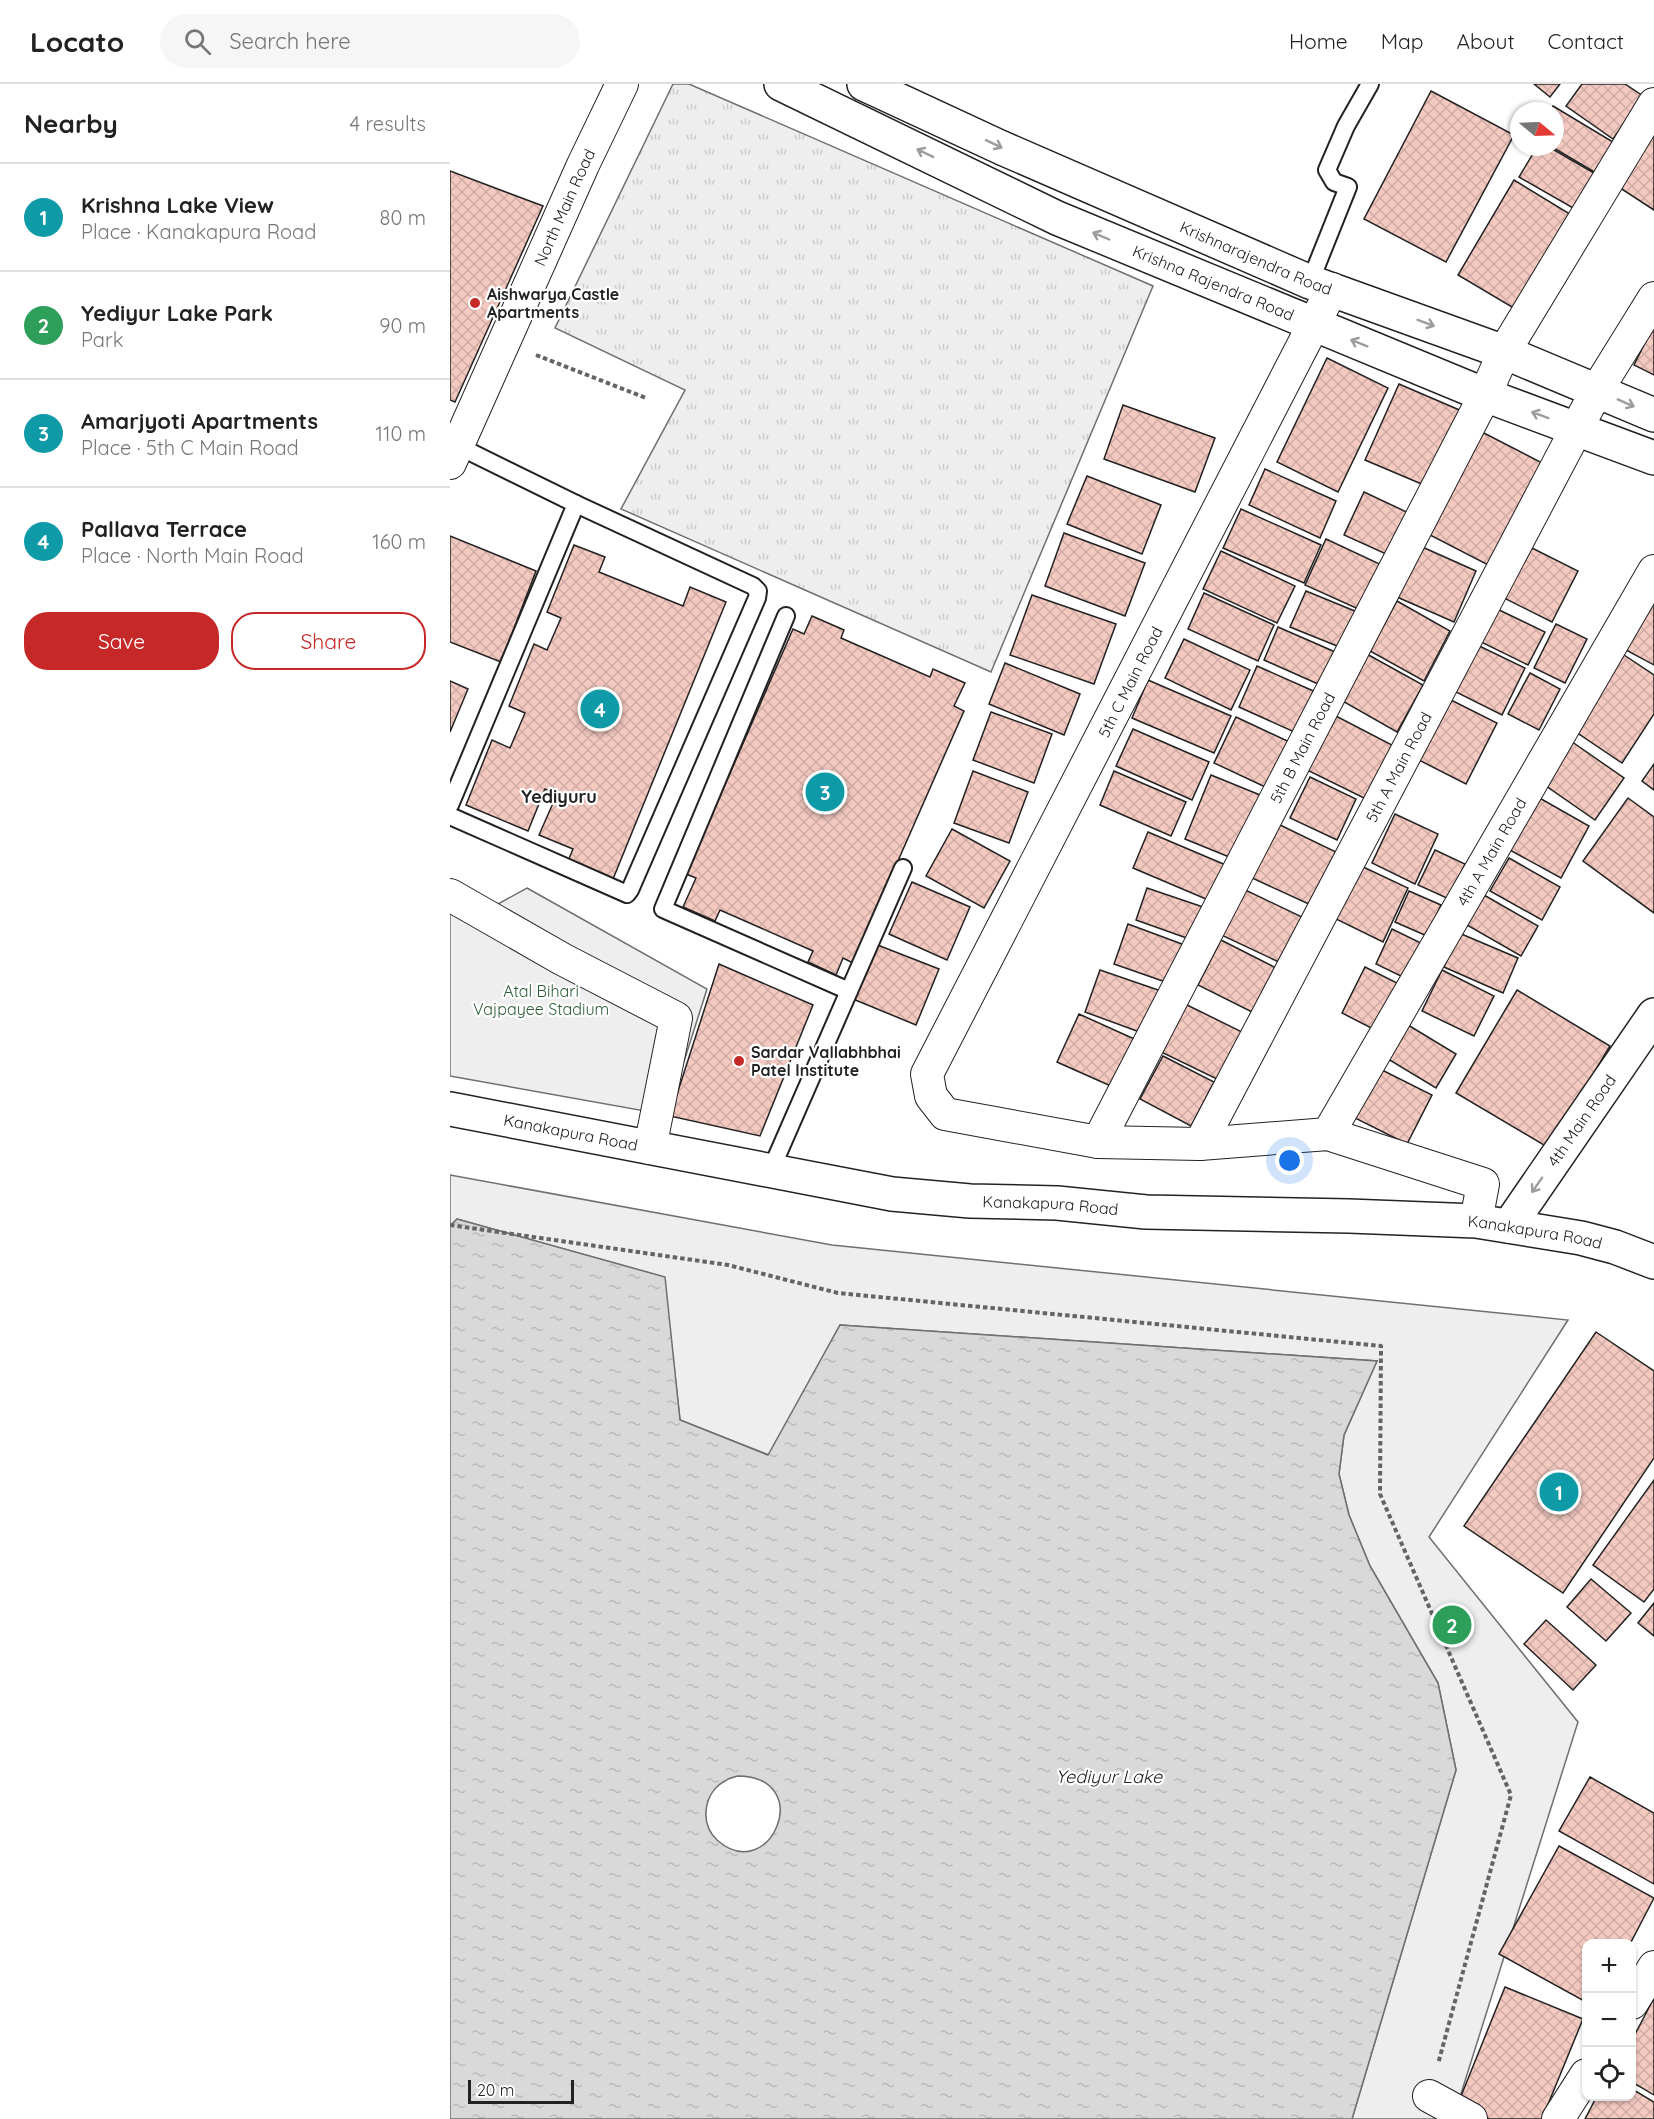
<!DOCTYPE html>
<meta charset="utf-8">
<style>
:root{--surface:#fff;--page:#f6f6f6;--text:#222;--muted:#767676;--line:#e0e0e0;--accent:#c62828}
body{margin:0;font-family:Quicksand,sans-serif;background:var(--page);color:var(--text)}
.controls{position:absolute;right:18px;bottom:18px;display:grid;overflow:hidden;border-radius:12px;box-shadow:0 2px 4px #0004}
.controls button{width:54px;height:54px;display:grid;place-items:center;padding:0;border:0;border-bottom:2px solid var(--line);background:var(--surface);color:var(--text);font:30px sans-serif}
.compass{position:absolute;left:1060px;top:18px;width:54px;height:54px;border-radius:50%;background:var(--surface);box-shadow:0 2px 4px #0004;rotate:109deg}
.scale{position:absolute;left:18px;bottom:15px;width:106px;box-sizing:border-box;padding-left:6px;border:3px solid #222;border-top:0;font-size:16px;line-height:21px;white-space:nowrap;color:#222;-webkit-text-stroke:4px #fff;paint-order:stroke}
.you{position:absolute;left:840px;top:1077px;width:21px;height:21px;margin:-15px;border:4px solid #fff;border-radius:50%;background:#1a73e8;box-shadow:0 0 0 9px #1a73e833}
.badge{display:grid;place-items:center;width:39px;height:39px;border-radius:50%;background:var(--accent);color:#fff;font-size:20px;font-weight:700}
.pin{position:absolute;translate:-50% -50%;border:3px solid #fff;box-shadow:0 2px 6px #0006}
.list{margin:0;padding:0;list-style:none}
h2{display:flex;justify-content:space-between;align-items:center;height:78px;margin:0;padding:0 24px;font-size:26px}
h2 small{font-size:20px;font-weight:400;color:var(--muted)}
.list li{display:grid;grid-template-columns:39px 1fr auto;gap:18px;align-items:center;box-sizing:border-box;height:108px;padding:0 24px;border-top:2px solid var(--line)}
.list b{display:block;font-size:22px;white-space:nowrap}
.list p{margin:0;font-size:20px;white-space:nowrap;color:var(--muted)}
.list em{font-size:20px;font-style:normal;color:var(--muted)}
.actions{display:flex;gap:12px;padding:18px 24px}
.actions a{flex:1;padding:14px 0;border:2px solid var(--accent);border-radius:24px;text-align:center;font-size:21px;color:var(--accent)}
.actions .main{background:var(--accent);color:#fff}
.icon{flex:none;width:33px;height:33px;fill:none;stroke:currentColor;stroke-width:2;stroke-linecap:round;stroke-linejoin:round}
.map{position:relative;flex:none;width:1204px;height:2035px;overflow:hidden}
header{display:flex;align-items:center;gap:36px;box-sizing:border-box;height:84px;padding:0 30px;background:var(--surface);border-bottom:2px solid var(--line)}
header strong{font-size:28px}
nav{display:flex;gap:33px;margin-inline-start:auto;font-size:21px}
.search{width:420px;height:54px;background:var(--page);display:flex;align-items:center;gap:15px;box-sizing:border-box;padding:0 21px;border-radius:33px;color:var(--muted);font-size:22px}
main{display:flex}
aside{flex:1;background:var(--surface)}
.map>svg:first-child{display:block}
.grass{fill:url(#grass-tufts);stroke:#6f6f6f;stroke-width:1.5}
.park{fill:#eee;stroke:#6f6f6f;stroke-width:1.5}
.water{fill:url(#water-ripples);stroke:#6f6f6f;stroke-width:1.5;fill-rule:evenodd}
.building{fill:url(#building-cross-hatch);stroke:#222;stroke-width:1.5}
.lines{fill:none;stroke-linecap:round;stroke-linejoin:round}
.service-casing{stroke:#222;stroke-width:20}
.minor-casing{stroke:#222;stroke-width:34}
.tertiary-casing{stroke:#222;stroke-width:36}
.secondary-casing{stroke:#222;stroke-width:36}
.primary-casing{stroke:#222;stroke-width:36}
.path{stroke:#646464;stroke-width:4;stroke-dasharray:4.5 3;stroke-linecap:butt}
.service{stroke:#fff;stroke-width:16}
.minor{stroke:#fff;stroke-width:32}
.tertiary{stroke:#fff;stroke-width:33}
.secondary{stroke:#fff;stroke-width:33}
.primary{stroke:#fff;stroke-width:33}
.oneway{stroke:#9c9c9c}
.poi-dot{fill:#c62828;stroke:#fff;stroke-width:2}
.labels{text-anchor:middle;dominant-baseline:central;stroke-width:4.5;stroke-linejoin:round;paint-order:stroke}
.street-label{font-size:16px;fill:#222;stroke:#fff}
.poi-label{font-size:16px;font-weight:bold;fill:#222;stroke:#fff;text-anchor:start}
.park-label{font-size:16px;fill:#2f5e38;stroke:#fff}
.neighbourhood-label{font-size:18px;font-weight:bold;fill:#222;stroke:#fff}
.water-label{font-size:18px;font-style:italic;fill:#222;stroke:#fff}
</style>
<header>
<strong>Locato</strong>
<div class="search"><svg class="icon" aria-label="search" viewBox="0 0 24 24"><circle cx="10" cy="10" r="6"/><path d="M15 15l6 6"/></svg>Search here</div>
<nav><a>Home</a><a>Map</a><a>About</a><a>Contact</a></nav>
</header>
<main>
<aside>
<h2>Nearby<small>4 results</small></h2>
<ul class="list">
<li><span class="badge" style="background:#0f9aa8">1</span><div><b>Krishna Lake View</b><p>Place · Kanakapura Road</p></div><em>80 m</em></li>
<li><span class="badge" style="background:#2e9e5b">2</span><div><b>Yediyur Lake Park</b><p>Park</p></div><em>90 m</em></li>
<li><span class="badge" style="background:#0f9aa8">3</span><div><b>Amarjyoti Apartments</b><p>Place · 5th C Main Road</p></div><em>110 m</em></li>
<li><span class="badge" style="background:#0f9aa8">4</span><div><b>Pallava Terrace</b><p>Place · North Main Road</p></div><em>160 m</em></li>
</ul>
<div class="actions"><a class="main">Save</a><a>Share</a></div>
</aside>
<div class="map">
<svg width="1204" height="2035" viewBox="0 0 1204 2035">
<defs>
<pattern id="grass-tufts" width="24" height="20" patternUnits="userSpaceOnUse" patternTransform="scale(1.5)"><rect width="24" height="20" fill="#eee"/><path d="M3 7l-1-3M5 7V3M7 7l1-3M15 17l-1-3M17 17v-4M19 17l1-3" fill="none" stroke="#ccc"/></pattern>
<pattern id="water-ripples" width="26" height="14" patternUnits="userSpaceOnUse" patternTransform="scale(1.5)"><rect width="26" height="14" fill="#d9d9d9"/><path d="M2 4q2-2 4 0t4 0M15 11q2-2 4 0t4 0" fill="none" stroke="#bababa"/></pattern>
<pattern id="building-cross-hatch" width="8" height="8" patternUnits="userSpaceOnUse" patternTransform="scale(1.5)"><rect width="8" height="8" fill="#f3c9c0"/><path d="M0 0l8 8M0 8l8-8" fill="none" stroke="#d0aca5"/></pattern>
</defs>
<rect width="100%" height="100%" fill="#fff"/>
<path class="grass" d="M 223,0 L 239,0 L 703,202 L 541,588 L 171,425 L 235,306 L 105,244 Z"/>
<g class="park">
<path d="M 77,804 L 257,905 L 217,1031 L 0,992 L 0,817 L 30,830 Z"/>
<path d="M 0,1091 L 382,1161 L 1118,1236 L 979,1453 L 1128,1638 L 1003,2035 L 902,2035 L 1006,1686 L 988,1599 L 920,1482 L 899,1431 L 889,1390 L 894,1351 L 927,1277 L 390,1241 L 319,1371 L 230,1336 L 214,1193 L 7,1135 L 0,1142 Z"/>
</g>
<path class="water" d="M 7,1135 L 215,1193 L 230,1336 L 318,1371 L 390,1241 L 927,1277 L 894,1351 L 889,1390 L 899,1431 L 920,1482 L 988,1599 L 1006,1686 L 902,2035 L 0,2035 L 0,1142 ZM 288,1692 C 367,1693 320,1803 267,1756 C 249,1739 254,1708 275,1697 C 279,1694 284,1693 288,1692 Z"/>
<g class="building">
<path d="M 1084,0 L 1110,0 L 1100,13 Z"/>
<path d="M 1132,0 L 1175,0 L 1193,12 L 1163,55 L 1116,22 Z"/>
<path d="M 981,7 L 1064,51 L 996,178 L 914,135 Z"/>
<path d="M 1103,22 L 1163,58 L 1146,89 L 1102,63 L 1105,63 L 1105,27 L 1100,27 Z"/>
<path d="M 1204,36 L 1204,126 L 1164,100 Z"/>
<path d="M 1087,63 L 1099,63 L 1144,89 L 1123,124 L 1069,93 Z"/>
<path d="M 0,87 L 93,122 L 5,318 L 0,316 Z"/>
<path d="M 1064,96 L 1123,132 L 1067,226 L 1008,191 Z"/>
<path d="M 1204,241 L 1204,291 L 1184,281 Z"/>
<path d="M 877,274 L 938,304 L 888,408 L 827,378 Z"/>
<path d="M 949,300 L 1014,328 L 981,404 L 915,376 Z"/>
<path d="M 673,321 L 765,354 L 745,408 L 654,375 Z"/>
<path d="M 1030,347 L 1098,382 L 1046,485 L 978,450 Z"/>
<path d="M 815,385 L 886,417 L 870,454 L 799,421 Z"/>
<path d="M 637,392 L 711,421 L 692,470 L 617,440 Z"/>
<path d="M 914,408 L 965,432 L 945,474 L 894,451 Z"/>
<path d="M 791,425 L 871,461 L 854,499 L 773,464 Z"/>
<path d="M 614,449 L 695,479 L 675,532 L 595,502 Z"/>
<path d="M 0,452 L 86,487 L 51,578 L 0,558 Z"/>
<path d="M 876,455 L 936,483 L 915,528 L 855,501 Z"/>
<path d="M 124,461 L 155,473 L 149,488 L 233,522 L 240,503 L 276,518 L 163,795 L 118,777 L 123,765 L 89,751 L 107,710 L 95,705 L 78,747 L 16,721 L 42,656 L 60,664 L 75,629 L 59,622 L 84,560 L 97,566 L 111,534 L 97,528 Z"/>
<path d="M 1076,461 L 1128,487 L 1102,538 L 1050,512 Z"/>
<path d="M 970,462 L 1026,487 L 1004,538 L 947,513 Z"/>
<path d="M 771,467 L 845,502 L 827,539 L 753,505 Z"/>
<path d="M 856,507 L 912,530 L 897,566 L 840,543 Z"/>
<path d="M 754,509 L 824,541 L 808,577 L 738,545 Z"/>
<path d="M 582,511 L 666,540 L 644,600 L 560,571 Z"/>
<path d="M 1204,515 L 1204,581 L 1176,566 Z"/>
<path d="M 947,517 L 1000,547 L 974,597 L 920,567 Z"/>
<path d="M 1045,524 L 1095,548 L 1078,581 L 1029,557 Z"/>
<path d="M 362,532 L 394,546 L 391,554 L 480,593 L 483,585 L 515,599 L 504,622 L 514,627 L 403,879 L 393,874 L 386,891 L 358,878 L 363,867 L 270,826 L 265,837 L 233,823 L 246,794 L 236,790 L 343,545 L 354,550 Z"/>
<path d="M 1106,540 L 1137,555 L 1115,599 L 1084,584 Z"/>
<path d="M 828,543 L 892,571 L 877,604 L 814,576 Z"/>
<path d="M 734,555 L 800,586 L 781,626 L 715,594 Z"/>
<path d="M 1021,558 L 1075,584 L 1052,631 L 998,604 Z"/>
<path d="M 915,569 L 973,601 L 947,648 L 889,615 Z"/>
<path d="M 1174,571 L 1204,591 L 1204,630 L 1172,679 L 1123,646 Z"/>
<path d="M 555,579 L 630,610 L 614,651 L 539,620 Z"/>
<path d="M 807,582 L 870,610 L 851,651 L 789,623 Z"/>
<path d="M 1080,589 L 1110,605 L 1089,646 L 1058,630 Z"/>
<path d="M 698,596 L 781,632 L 764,669 L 682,634 Z"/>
<path d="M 0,597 L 18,605 L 0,648 Z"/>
<path d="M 993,612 L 1047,639 L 1016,700 L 963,673 Z"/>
<path d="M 541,628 L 602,650 L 584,699 L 523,676 Z"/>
<path d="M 882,630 L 942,661 L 916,715 L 855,685 Z"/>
<path d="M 786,633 L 846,661 L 824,707 L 764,679 Z"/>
<path d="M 683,645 L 759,678 L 742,716 L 666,682 Z"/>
<path d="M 1118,655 L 1174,694 L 1145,736 L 1089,697 Z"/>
<path d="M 1204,680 L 1204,706 L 1192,697 Z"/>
<path d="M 523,687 L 578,708 L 559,759 L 504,739 Z"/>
<path d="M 664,687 L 736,718 L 721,752 L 650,721 Z"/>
<path d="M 761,691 L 815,713 L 789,777 L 735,755 Z"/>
<path d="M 860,693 L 906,715 L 887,756 L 840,734 Z"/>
<path d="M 1086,712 L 1139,742 L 1111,794 L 1058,765 Z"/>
<path d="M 1178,714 L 1204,733 L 1204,829 L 1133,777 Z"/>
<path d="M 945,730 L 988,750 L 965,800 L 922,779 Z"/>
<path d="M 828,740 L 886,768 L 861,821 L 802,794 Z"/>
<path d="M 502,745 L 560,777 L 534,824 L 476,792 Z"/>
<path d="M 698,748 L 778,782 L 763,818 L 683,784 Z"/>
<path d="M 985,766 L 1015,780 L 999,815 L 968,801 Z"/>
<path d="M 1059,774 L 1110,803 L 1092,836 L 1040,807 Z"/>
<path d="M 909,781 L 958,804 L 933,858 L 884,834 Z"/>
<path d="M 462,798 L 520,823 L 497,876 L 439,850 Z"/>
<path d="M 789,803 L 852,833 L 831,879 L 767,849 Z"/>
<path d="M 697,804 L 756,824 L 745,857 L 686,836 Z"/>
<path d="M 959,807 L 991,821 L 977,852 L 945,838 Z"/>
<path d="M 1027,807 L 1088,842 L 1071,872 L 1010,837 Z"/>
<path d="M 678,840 L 740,863 L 727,902 L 664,880 Z"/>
<path d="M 942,845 L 975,861 L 959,896 L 926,880 Z"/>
<path d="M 1009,849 L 1068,874 L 1053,909 L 994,883 Z"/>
<path d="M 771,856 L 826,884 L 804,929 L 748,901 Z"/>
<path d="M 425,860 L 489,885 L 466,941 L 403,915 Z"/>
<path d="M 269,880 L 363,921 L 310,1052 L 220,1032 Z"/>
<path d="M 915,883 L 955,903 L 931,949 L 892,929 Z"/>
<path d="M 650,886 L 711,907 L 695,950 L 635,928 Z"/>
<path d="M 992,886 L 1044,912 L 1024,952 L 972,927 Z"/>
<path d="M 1067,906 L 1160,962 L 1099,1064 L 1006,1009 Z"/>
<path d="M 733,919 L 792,948 L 769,996 L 709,967 Z"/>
<path d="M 629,930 L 693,959 L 672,1007 L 607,978 Z"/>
<path d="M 958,941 L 1006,970 L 986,1004 L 938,975 Z"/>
<path d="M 713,972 L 764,998 L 741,1042 L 690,1015 Z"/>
<path d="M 930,985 L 982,1011 L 957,1060 L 905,1034 Z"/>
<path d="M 1146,1248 L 1204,1287 L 1204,1374 L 1113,1509 L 1014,1442 Z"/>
<path d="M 1204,1396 L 1204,1505 L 1194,1518 L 1143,1481 Z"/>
<path d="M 1141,1495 L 1181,1529 L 1156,1557 L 1117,1523 Z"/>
<path d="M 1204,1519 L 1204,1552 L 1188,1539 Z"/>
<path d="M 1096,1536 L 1146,1581 L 1123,1606 L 1074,1560 Z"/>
<path d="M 1140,1693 L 1204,1729 L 1204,1800 L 1109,1747 Z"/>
<path d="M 1109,1762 L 1204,1814 L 1180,1860 L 1136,1860 L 1136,1918 L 1049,1870 Z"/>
<path d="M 1055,1903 L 1133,1935 L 1092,2035 L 1039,2035 L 1007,2022 Z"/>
<path d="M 1204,1914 L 1204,2011 L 1182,1998 L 1182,1956 Z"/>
<path d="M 1182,2005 L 1204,2018 L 1204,2035 L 1135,2035 L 1147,2012 L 1182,2012 Z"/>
</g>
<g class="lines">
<defs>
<g id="service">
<path d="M 860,198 L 898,103 L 884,98 L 877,86 L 896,42 L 920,0"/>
<path d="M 336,532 L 213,825 L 399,907 L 453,784"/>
<path d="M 0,721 L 126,420 L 8,362"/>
<path d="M 0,732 L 177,810 L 180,806 L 307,514 L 308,507 L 303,502 L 126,420"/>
<path d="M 320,1088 L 399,907"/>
</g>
<g id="minor">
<path d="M 882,205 L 477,990 L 481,1012 L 495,1030 L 648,1058 L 750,1060 L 878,1050 L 1033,1100 L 1026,1137"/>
<path id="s1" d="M 0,379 L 133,81 L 172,0"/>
<path d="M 0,811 L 112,875 L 226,934 L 200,1064"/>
<path id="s2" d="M 878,1050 L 1204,487"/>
<path id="s3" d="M 648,1058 L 1035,311 L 1054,268 L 1204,20"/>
<path id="s4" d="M 750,1060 L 1147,306 L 1204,214"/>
<path d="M 1182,1919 L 1204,1883"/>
<path d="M 979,2012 L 1021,2035"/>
<path d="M 1108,2035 L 1136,1991"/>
</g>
<g id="tertiary">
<path id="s5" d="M 1059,1142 L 1204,931"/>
</g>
<g id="secondary">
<path id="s6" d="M 331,0 L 607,134 L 1035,311 L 1204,374"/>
<path id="s7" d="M 414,0 L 552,64 L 860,198 L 1054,268 L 1204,331"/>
</g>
<g id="primary">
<path id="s8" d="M 0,1025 L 442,1110 L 520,1117 L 607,1119 L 696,1128 L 899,1132 L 1026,1137 L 1131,1154 L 1165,1163 L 1204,1178"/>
</g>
</defs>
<use href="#service" class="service-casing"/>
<use href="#minor" class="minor-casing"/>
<use href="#tertiary" class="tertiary-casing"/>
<use href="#secondary" class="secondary-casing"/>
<use href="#primary" class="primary-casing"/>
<g class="path">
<path d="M 86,271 L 196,314"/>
<path d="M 0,1141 L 278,1181 L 388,1209 L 931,1262 L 930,1410 L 1061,1711 L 988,1980"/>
</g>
<use href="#service" class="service"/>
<use href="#minor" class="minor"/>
<use href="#tertiary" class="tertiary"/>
<use href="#secondary" class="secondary"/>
<use href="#primary" class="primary"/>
</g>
<defs><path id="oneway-shaft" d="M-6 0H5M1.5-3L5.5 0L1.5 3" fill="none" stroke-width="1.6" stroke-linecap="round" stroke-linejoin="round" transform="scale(1.5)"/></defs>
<g class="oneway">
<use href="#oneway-shaft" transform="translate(544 60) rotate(25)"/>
<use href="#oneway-shaft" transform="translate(475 69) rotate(-154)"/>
<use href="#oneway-shaft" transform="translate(651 152) rotate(-157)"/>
<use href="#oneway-shaft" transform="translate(976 239) rotate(20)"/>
<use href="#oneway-shaft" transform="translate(909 259) rotate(-158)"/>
<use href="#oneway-shaft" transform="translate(1176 319) rotate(24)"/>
<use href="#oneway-shaft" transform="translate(1090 331) rotate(-160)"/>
<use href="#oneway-shaft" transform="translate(1087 1101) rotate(125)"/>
</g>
<g class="poi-dot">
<circle cx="25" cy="219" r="6"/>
<circle cx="289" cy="977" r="6"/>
</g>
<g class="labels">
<g class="street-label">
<text stroke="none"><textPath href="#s1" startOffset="280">North Main Road</textPath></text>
<text stroke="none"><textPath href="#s7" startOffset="429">Krishnarajendra Road</textPath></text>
<text stroke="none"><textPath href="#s6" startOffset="476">Krishna Rajendra Road</textPath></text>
<text transform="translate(680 598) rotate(-63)">5th C Main Road</text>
<text stroke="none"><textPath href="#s3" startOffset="444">5th B Main Road</textPath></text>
<text stroke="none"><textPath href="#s4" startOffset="426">5th A Main Road</textPath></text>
<text stroke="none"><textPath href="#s2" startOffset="326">4th A Main Road</textPath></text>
<text stroke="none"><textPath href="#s5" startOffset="128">4th Main Road</textPath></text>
<text stroke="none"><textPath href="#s8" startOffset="123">Kanakapura Road</textPath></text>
<text stroke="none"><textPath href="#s8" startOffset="609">Kanakapura Road</textPath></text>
<text stroke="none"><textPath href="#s8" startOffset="1095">Kanakapura Road</textPath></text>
</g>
<g class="poi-label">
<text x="37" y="210">Aishwarya Castle<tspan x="37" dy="18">Apartments</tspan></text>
<text x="301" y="968">Sardar Vallabhbhai<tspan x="301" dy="18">Patel Institute</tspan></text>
</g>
<g class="park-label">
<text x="91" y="907">Atal Bihari<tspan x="91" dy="18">Vajpayee Stadium</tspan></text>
</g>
<g class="neighbourhood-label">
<text x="109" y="712">Yediyuru</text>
</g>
<g class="water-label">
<text x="659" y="1692">Yediyur Lake</text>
</g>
</g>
</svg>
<div class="controls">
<button>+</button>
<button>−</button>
<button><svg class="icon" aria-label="locate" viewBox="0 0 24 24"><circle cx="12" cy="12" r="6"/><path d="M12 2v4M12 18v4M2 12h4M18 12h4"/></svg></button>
</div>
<svg class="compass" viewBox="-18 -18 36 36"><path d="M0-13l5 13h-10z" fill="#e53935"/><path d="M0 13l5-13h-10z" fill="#767676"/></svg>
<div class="scale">20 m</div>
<div class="you"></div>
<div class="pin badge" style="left:1109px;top:1408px;background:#0f9aa8">1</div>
<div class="pin badge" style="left:1002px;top:1541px;background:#2e9e5b">2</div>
<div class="pin badge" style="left:375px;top:708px;background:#0f9aa8">3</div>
<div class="pin badge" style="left:150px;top:625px;background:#0f9aa8">4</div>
</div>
</main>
